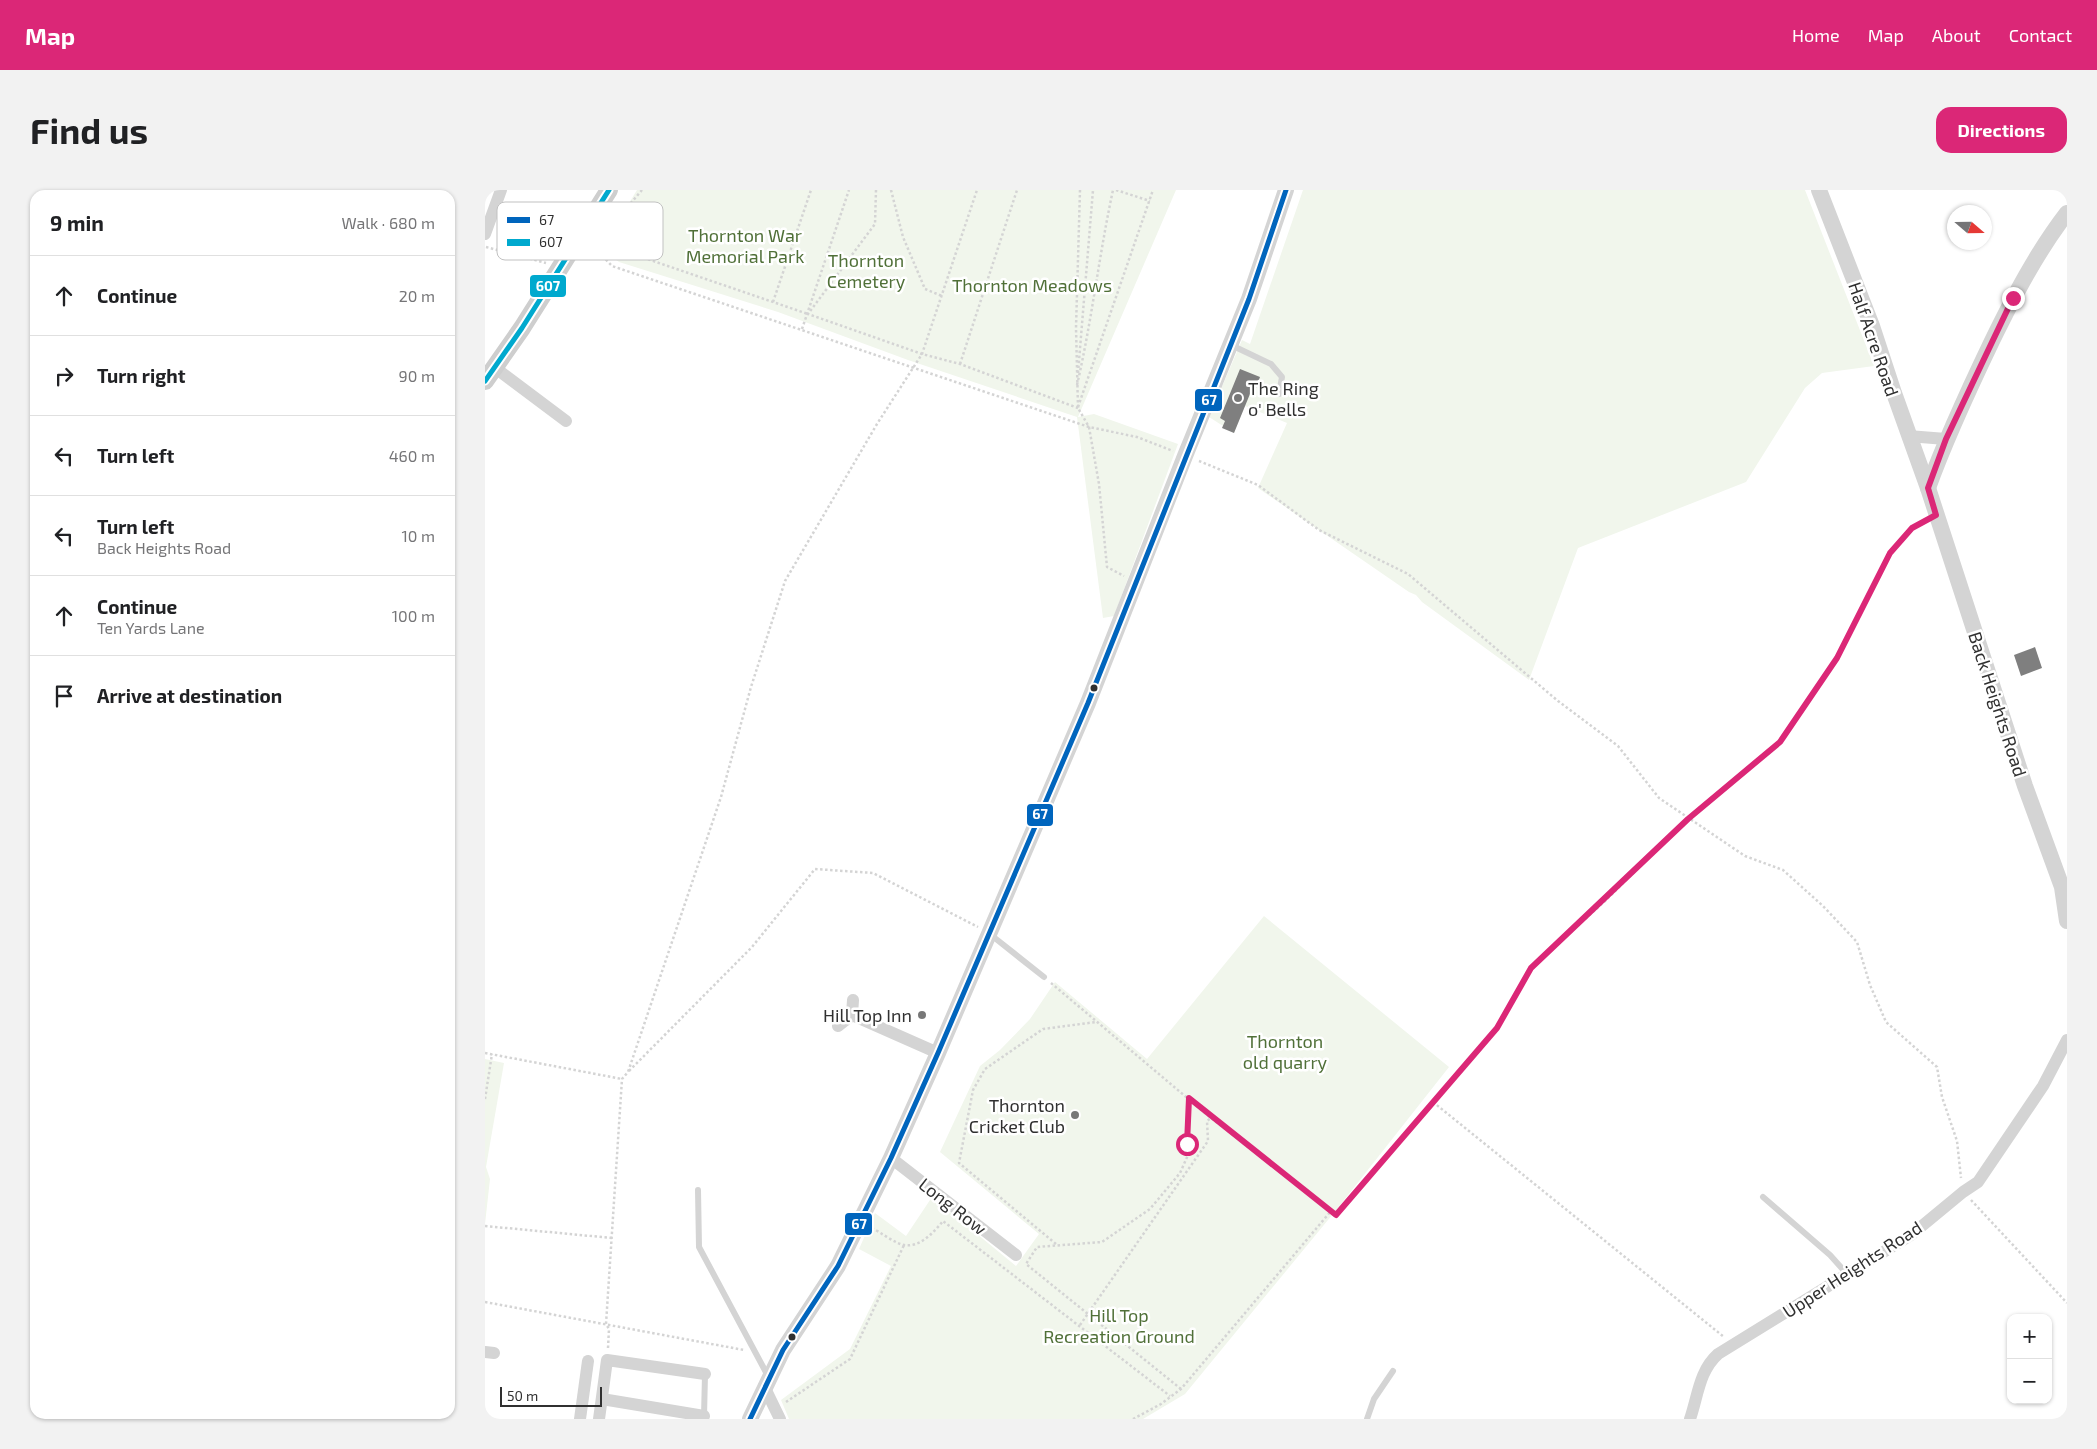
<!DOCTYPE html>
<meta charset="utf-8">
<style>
:root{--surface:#fff;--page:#f2f2f2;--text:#202124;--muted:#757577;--line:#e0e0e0;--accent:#db2777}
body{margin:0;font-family:"Exo 2",sans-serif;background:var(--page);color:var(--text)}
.controls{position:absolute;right:15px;bottom:15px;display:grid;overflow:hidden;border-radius:10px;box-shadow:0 1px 4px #0004}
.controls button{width:45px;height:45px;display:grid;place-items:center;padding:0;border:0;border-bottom:1px solid var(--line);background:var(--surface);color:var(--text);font:25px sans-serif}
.compass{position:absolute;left:1462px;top:15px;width:45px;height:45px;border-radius:50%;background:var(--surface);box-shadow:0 1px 4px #0004;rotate:110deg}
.scale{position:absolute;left:15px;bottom:12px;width:102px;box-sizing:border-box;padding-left:5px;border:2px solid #303030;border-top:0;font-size:14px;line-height:18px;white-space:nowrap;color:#303030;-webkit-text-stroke:4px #fff;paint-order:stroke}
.stop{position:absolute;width:15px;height:15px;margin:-11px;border:4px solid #db2777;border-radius:50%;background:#fff}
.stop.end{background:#db2777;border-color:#fff;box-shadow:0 1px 5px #0008}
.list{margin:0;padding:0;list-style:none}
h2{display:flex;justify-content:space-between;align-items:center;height:65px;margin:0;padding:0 20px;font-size:21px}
h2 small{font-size:16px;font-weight:400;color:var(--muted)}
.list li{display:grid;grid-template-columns:32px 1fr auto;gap:15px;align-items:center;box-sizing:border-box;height:80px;padding:0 20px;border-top:1px solid var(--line)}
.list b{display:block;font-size:19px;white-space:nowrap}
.list p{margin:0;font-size:16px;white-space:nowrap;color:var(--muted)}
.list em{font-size:16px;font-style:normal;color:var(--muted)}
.icon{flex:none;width:28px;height:28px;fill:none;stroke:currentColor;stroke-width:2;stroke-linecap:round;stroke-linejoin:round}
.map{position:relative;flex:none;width:1582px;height:1229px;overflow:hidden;border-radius:15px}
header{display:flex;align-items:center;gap:30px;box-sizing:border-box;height:70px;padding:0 25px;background:var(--accent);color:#fff}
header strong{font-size:24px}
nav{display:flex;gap:28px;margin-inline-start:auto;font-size:18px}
.intro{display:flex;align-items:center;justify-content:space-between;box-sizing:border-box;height:120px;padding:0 30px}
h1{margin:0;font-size:35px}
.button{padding:12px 22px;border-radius:15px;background:var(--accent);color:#fff;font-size:18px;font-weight:700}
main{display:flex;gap:30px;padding:0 30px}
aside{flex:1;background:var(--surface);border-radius:15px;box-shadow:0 1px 4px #0004}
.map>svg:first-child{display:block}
.green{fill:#f1f6ec}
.building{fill:#7f7f7f}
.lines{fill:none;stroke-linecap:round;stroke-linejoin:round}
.path{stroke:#d4d4d4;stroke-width:2.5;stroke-dasharray:2.5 2.5;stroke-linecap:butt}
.service{stroke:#d4d4d4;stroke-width:6}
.minor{stroke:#d4d4d4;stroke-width:12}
.tertiary{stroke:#d4d4d4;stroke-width:16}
.secondary{stroke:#cecece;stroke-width:18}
.bus-1-casing{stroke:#fff;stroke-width:9}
.bus-2-casing{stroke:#fff;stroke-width:9}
.bus-1{stroke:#0065bd;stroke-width:5}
.bus-2{stroke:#00a9ce;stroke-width:5}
.route{stroke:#db2777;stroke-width:6}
.poi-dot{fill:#787878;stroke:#fff;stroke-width:2}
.bus-dot{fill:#303030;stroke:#fff;stroke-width:2}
.labels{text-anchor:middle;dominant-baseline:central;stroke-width:5;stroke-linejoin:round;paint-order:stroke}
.park-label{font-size:18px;fill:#507038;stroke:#fff}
.street-label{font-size:18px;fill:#303030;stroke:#fff}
.poi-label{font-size:18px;fill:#303030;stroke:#fff;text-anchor:end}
.key{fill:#fff;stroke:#c1c1c1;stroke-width:1}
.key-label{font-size:14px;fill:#303030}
.line-badge{stroke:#fff;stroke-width:2}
.badge-label{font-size:14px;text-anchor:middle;font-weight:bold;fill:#fff}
</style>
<header>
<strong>Map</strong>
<nav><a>Home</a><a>Map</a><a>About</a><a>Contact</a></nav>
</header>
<div class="intro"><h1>Find us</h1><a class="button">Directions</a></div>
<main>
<aside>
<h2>9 min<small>Walk · 680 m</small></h2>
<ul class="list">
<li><svg class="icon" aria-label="ahead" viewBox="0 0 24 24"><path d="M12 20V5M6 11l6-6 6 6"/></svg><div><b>Continue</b></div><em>20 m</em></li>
<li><svg class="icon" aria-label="right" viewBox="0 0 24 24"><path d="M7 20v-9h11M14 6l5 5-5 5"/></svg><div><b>Turn right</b></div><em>90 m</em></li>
<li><svg class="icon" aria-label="left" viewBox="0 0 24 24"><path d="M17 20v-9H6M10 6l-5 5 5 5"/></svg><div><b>Turn left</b></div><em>460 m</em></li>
<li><svg class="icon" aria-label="left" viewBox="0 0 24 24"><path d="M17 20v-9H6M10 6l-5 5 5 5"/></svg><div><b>Turn left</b><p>Back Heights Road</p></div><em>10 m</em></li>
<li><svg class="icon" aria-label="ahead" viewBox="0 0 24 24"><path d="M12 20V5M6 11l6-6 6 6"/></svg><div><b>Continue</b><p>Ten Yards Lane</p></div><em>100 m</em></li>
<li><svg class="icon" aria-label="arrive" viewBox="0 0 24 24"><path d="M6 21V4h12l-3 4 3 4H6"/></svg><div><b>Arrive at destination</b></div></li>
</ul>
</aside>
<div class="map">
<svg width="1582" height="1229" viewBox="0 0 1582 1229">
<rect width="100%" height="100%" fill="#fff"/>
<g class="green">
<path d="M 152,0 L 691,0 L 593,227 L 609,224 L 693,254 L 629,426 L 618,428 L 592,227 L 423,170 L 293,122 L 134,72 L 116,59 Z"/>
<path d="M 818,0 L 1320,0 L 1389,176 L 1337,183 L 1320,198 L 1261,292 L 1093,358 L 1044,490 L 937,412 L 931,405 L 924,402 L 773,298 L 802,233 L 760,216 L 749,243 L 724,227 L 757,150 L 765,154 Z"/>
<path d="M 779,726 L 964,877 L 852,1019 L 700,1204 L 658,1229 L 304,1229 L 296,1210 L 365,1159 L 406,1076 L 374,1059 L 390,1023 L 421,1046 L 447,1007 L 531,1076 L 554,1044 L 455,962 L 495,876 L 515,860 L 545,829 L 570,792 L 662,869 Z"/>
<path d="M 0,869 L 19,873 L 1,977 L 5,989 L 0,1034 Z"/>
</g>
<g class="building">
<path d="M 755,179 L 775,187 L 770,201 L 767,199 L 749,243 L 737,238 L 740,231 L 735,228 Z"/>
<path d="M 1550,457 L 1557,478 L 1536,486 L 1529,465 Z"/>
</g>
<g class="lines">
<g class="path">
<path d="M 157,0 L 123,40 L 136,60 L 323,124"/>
<path d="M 391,0 L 390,34 L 323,124 L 437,164 L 475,174 L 593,218"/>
<path d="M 406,0 L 418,47 L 440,99 L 457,106"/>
<path d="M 595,0 L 591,138 L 593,218 L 604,237 L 614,294 L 622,377 L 639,386"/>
<path d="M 631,0 L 665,11"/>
<path d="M 107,55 L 127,76 L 604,237 L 652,247 L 688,261"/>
<path d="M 1,57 L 61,73"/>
<path d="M 288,112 L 326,0"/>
<path d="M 317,139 L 364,0"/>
<path d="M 475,174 L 532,0"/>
<path d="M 593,183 L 608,0"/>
<path d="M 592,195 C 607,130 614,65 628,0"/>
<path d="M 593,217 L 668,0"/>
<path d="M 714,271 L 773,295 L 834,340 L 923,384 L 1073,511 L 1133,556 L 1174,608 L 1260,666 L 1298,680 L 1338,716 L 1372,752 L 1385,795 L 1401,832 L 1452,877 L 1457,907 L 1472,951 L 1476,988"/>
<path d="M 566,793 L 726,928 L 846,1021"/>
<path d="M 0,863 L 137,889"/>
<path d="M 144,881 L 267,757 L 330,679 L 388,683 L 493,737"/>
<path d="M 0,909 L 7,864"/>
<path d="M 948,912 L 1239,1147"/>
<path d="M 1486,1010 L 1582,1113"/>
<path d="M 0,1036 L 127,1048"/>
<path d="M 387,1038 C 395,1042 411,1054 419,1055 C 435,1058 449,1042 458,1031 L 685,1206"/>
<path d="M 571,1054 L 474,973 L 488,900 L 500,879 L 558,839 L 611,832"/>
<path d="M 0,1112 L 259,1160"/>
<path d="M 595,1135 L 723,951 L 722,931 L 726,928"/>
<path d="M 123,1158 L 124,1139 L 121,1134 L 137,889 L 143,882 L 236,607 L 266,497 L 300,391 L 392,234 L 437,164 L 492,0"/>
<path d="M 696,1199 L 541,1074 L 552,1057 L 617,1052 L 665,1019 L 695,983 L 703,965 L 703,908"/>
<path d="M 301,1212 L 365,1169 L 419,1055"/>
<path d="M 648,1229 L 676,1214 L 696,1199 L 846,1021 L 851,1025 L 1012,838 L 1046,778 L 1120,711 L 1203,629 L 1295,552 L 1352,468 L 1405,363 L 1427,338 L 1438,332"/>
</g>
<g class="service">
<path d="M 746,155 L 786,174 L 797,187 L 794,204"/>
<path d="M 506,745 L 559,787"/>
<path d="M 213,1000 L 214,1057 L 283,1186"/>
<path d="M 1278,1007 L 1345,1065 L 1362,1084"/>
<path d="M 219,1227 L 220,1184"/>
<path d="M 882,1229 L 889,1209 L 908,1181"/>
</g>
<g class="minor">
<path d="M 0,44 L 16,0"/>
<path d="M 9,177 L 81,231"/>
<path d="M 1423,246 L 1461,249"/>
<path d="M 368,810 L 367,825 L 453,863"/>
<path d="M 353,836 L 367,825"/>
<path d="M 406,968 L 531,1065"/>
<path d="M 0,1162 L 9,1163"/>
<path d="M 279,1196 L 295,1229"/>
<path d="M 117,1209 L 219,1226"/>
<path d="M 95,1229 L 103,1171"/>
<path d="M 114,1229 L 122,1170 L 220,1184"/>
<path d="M 1205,1229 C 1213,1206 1214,1181 1233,1164 L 1426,1045 L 1478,1002 L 1493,992 L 1558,896 L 1582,850"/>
</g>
<g class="tertiary">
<path d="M 1334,0 L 1387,136 L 1409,203 L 1443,298 L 1540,596 L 1577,697 L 1582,731"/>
<path d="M 1443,298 C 1461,248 1484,199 1507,151 C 1529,106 1552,62 1582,23"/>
<path d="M 265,1229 L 298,1160 L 353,1076 L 406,968 L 453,863 L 603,513 L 700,266 L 764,109 L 801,0"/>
</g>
<path class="secondary" d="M 0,191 L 37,138 L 124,0"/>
<defs>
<path id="bus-1" d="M 265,1229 L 298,1160 L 353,1076 L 406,968 L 453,863 L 603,513 L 764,109 L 801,0"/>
<path id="bus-2" d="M 0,191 L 37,138 L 124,0"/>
</defs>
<use href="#bus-1" class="bus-1-casing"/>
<use href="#bus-2" class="bus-2-casing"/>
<use href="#bus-1" class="bus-1"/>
<use href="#bus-2" class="bus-2"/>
</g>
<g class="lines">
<path class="route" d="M 702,954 L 704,908 L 851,1025 L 1012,838 L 1046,778 L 1203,629 L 1295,552 L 1352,468 L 1405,363 L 1427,338 L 1451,325 L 1443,298 L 1461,249 L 1528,108"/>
</g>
<g class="poi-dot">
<circle cx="753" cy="208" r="5"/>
<circle cx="437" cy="825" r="5"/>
<circle cx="590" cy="925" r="5"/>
</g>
<g class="bus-dot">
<circle cx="609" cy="498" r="4.5"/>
<circle cx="307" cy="1147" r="4.5"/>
</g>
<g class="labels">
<g class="park-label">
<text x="260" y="45">Thornton War<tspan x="260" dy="21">Memorial Park</tspan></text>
<text x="381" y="70">Thornton<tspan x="381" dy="21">Cemetery</tspan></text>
<text x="547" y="95">Thornton Meadows</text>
<text x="800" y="851">Thornton<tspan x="800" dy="21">old quarry</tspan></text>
<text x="634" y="1125">Hill Top<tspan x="634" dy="21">Recreation Ground</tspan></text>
</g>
<g class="street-label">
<text transform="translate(1389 149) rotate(71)">Half Acre Road</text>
<text transform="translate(1513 514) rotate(72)">Back Heights Road</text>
<text transform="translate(468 1016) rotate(38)">Long Row</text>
<text transform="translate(1367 1079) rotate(-33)">Upper Heights Road</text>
</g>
<g class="poi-label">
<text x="763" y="198" text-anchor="start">The Ring<tspan x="763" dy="21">o' Bells</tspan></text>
<text x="427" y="825">Hill Top Inn</text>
<text x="580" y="915">Thornton<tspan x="580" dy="21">Cricket Club</tspan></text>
</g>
</g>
<rect x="12" y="12" width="166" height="58" rx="8" class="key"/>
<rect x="22" y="27" width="23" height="6" fill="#0065bd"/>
<rect x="22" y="49" width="23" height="7" fill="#00a9ce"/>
<g class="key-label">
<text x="54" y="35">67</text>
<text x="54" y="57">607</text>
</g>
<g class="line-badge">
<rect x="44" y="84" width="38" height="24" rx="5" fill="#00a9ce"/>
<rect x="709" y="198" width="29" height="24" rx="5" fill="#0065bd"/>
<rect x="541" y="613" width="28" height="24" rx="5" fill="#0065bd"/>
<rect x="359" y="1022" width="29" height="24" rx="5" fill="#0065bd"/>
</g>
<g class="badge-label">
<text x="63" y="101">607</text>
<text x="724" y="215">67</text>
<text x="555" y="629">67</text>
<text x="374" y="1039">67</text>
</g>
</svg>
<div class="controls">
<button>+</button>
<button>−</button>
</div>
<svg class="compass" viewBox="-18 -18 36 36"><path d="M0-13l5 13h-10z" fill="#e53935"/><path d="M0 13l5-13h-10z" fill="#757577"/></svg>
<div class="scale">50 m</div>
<div class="stop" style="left:702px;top:954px"></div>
<div class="stop end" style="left:1528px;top:108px"></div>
</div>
</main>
